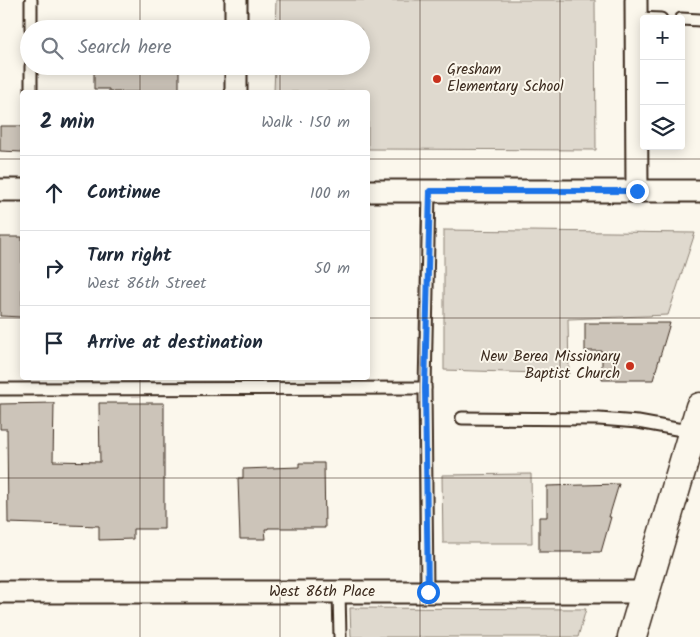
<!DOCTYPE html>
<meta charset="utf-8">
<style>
:root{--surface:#fff;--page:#f6f6f7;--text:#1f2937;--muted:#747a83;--line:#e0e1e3}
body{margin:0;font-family:Kalam,sans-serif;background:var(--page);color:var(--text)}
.controls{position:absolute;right:15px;top:15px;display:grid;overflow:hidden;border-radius:5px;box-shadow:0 2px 12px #0003}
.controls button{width:45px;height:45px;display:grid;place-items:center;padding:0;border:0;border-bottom:1px solid var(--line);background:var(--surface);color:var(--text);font:25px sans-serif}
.stop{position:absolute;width:15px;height:15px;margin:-11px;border:4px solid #1a73e8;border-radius:50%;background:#fff}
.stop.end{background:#1a73e8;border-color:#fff;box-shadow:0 1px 5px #0008}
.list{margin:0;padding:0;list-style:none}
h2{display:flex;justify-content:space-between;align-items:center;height:65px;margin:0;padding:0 20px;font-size:21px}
h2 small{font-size:16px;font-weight:400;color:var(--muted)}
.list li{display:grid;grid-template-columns:32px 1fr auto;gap:15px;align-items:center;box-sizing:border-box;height:75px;padding:0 20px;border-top:1px solid var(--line)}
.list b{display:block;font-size:19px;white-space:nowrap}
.list p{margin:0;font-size:16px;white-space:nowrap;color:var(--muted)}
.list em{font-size:16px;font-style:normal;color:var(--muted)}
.icon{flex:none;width:28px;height:28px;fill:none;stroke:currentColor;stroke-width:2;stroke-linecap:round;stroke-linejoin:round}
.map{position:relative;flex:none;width:700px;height:637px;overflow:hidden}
.search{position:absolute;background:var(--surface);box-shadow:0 2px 12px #0003;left:20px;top:20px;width:350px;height:55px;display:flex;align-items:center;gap:12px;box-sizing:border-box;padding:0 18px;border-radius:28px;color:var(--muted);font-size:19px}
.panel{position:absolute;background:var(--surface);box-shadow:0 2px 12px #0003;left:20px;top:90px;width:350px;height:290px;border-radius:5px}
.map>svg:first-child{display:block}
.green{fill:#dfd9ce;stroke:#8d8276}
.building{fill:#ccc4b9;stroke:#3b2a1e}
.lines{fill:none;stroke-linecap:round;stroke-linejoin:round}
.lane-casing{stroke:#3b2a1e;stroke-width:15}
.street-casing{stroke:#3b2a1e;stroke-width:25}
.secondary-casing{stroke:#3b2a1e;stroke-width:31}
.lane{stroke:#fbf7ec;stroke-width:11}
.street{stroke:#fbf7ec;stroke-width:21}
.secondary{stroke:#fbf7ec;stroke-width:28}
.route{stroke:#1a73e8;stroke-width:6}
.grid{fill:none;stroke:#3b2a1e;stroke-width:1;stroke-opacity:0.55}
.poi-dot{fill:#c8321e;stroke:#fbf7ec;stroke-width:2}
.labels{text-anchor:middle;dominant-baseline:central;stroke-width:4;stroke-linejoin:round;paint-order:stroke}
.poi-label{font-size:15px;fill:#3b2a1e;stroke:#fbf7ec;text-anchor:start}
.street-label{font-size:15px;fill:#3b2a1e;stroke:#fbf7ec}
</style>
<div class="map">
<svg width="700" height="637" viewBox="0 0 700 637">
<rect width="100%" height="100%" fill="#fbf7ec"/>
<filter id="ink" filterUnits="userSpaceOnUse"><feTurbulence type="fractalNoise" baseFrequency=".02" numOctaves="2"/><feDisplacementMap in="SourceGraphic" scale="10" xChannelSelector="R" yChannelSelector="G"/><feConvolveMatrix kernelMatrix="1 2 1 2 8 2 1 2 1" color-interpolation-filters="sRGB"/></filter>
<g filter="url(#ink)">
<g class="green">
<path d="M 276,0 L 595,0 L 596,150 L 368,149 L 368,92 L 274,92 L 275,66 L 361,66 L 361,29 L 275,29 Z"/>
<path d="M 444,230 L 695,233 L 668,315 L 568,319 L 569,374 L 444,370 Z"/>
<path d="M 531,474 L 532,543 L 443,543 L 442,475 Z"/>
<path d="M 350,608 L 586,609 L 578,637 L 351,637 Z"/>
</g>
<g class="building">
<path d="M 94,66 L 179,66 L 179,92 L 109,92 L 109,89 L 94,89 Z"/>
<path d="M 0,126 L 22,126 L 22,152 L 0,151 Z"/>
<path d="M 0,237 L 22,237 L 22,317 L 0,316 Z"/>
<path d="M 585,323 L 670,323 L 653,380 L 602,380 L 602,351 L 585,351 Z"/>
<path d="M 54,403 L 53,461 L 100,462 L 99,403 L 164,403 L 164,529 L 133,529 L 133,539 L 99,540 L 99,526 L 8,523 L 7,429 L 0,429 L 0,404 Z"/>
<path d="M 299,463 L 324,463 L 325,528 L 268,528 L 268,529 L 265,529 L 266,539 L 240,539 L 238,478 L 243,478 L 243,469 L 299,467 Z"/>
<path d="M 619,484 L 609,517 L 611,517 L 601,552 L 539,552 L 539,517 L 547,517 L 547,486 Z"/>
</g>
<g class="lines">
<defs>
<g id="lane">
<path d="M 636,18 L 661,19"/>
<path d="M 681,19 L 700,20"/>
<path d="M 31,29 L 31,0"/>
<path d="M 31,92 L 31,66"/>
<path d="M 0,389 L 425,388"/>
<path d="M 462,418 L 599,419 L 638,422 L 693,432"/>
<path d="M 339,592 L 340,637"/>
<path d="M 427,592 L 425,388 L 429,191"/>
</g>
<g id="street">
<path d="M 236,0 L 236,29"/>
<path d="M 636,0 L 637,191"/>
<path d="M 236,66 L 236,92"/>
<path d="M 0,190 L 22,190"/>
<path d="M 368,191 L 700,191"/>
<path d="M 0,592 L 644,592"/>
</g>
<path id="secondary" d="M 632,637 L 700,407"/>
</defs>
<use href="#lane" class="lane-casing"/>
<use href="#street" class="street-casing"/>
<use href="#secondary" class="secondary-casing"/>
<use href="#lane" class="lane"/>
<use href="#street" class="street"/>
<use href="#secondary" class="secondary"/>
</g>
</g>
<g class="lines" filter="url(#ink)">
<path class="route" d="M 428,592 L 425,388 L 430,191 L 637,191"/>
</g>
<path class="grid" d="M 140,0 L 140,29M 280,0 L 280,29M 420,0 L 420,637M 560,0 L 560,637M 140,66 L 140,92M 280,66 L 280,92M 0,159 L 22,159M 368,159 L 700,159M 0,318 L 22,318M 368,318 L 700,318M 140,378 L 140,637M 280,378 L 280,637M 0,478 L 700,478"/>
<g class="poi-dot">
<circle cx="437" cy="79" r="5"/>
<circle cx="630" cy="366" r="5"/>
</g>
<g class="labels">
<g class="poi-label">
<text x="447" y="70">Gresham<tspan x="447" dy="17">Elementary School</tspan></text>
<text x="620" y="357" text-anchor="end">New Berea Missionary<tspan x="620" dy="17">Baptist Church</tspan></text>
</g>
<g class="street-label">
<text x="322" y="592">West 86th Place</text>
</g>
</g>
</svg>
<div class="controls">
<button>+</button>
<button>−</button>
<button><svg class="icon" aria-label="layers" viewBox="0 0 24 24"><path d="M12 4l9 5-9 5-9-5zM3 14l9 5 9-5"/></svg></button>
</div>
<div class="stop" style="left:428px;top:592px"></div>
<div class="stop end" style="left:637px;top:191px"></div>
<div class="search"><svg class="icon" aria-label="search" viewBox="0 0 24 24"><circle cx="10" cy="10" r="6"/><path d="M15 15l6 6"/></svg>Search here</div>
<section class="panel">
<h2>2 min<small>Walk · 150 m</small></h2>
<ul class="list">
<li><svg class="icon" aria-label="ahead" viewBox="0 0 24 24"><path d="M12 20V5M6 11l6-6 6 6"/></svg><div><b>Continue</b></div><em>100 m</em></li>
<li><svg class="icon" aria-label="right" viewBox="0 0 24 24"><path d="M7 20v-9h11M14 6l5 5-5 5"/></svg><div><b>Turn right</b><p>West 86th Street</p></div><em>50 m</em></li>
<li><svg class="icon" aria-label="arrive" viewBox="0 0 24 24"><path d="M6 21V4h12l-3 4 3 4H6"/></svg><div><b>Arrive at destination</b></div></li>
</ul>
</section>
</div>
